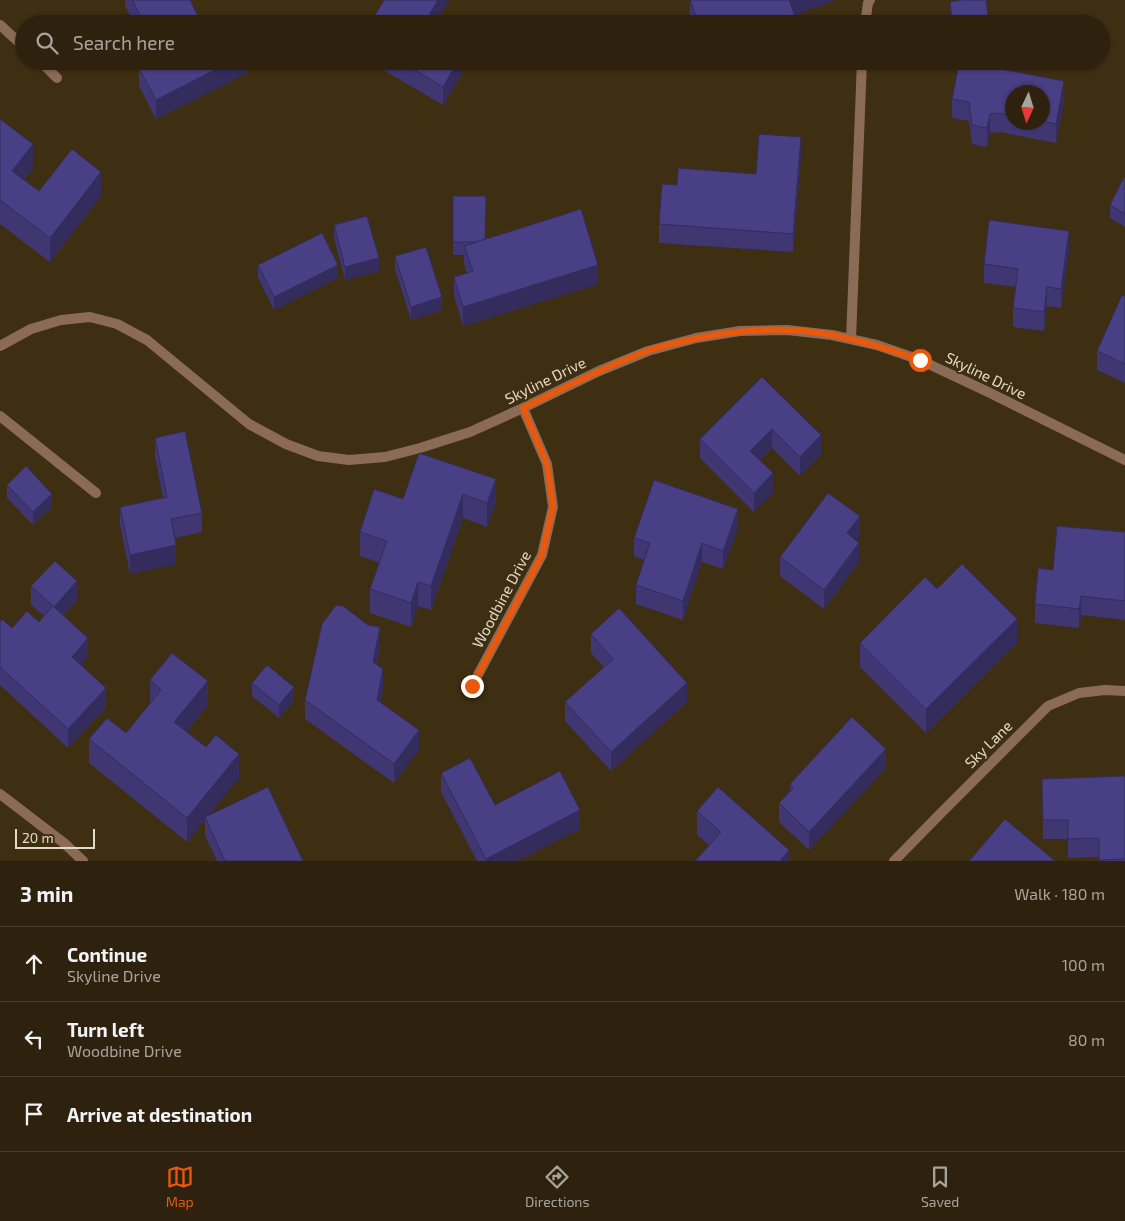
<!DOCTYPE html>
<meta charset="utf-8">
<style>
:root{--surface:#2e220e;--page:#3a2f1c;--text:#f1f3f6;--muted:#a7a49e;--line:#493f2e;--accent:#ea580c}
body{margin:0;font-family:"Exo 2",sans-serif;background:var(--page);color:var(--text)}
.compass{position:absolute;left:1005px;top:85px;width:45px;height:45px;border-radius:50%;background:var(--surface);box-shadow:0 1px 4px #0004;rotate:184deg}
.scale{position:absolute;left:15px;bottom:12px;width:80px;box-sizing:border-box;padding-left:5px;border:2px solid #e3d9c9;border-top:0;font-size:14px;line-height:18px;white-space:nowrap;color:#e3d9c9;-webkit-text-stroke:4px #3e2e12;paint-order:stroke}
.stop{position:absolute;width:15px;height:15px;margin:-11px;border:4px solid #ea580c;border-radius:50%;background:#fff}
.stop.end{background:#ea580c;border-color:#fff;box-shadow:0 1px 5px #0008}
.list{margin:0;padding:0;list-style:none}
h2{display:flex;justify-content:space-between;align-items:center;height:65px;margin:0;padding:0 20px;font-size:21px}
h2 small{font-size:16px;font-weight:400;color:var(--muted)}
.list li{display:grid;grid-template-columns:32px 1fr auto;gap:15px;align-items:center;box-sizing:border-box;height:75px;padding:0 20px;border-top:1px solid var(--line)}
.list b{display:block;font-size:19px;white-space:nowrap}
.list p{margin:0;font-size:16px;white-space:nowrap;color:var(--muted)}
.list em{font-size:16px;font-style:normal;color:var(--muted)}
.icon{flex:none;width:28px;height:28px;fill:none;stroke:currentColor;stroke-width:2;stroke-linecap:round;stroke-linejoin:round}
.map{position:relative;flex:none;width:1125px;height:861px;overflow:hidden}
.search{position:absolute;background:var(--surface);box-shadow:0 1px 4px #0004;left:15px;right:15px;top:15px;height:55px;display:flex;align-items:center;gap:12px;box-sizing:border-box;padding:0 18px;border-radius:28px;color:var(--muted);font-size:19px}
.sheet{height:290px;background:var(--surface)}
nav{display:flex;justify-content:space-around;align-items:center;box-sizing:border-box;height:70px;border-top:1px solid var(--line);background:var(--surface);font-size:14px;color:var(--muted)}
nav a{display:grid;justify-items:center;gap:2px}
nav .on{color:var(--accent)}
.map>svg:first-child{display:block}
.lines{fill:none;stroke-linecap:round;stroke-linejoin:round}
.service{stroke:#8b6b58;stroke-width:10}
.minor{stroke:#8b6b58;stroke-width:10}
.tertiary{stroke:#8b6b58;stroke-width:10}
.wall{fill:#3f3672;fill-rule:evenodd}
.shaded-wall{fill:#332c5c}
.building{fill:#493f84;stroke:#332c5c}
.route{stroke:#ea580c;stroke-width:6}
.labels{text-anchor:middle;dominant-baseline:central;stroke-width:4;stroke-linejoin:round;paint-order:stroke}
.street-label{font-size:15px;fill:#e3d9c9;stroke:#3e2e12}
</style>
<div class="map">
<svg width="1125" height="861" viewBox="0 0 1125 861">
<rect width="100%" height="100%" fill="#3e2e12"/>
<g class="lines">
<g class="service">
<path d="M 865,24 L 868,3 L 870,0"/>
<path d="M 851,339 L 862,61"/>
<path d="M 0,416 L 96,493"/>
</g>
<g class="minor">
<path d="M 0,25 L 24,47"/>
<path d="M 40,61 L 57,78"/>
<path d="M 472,686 L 542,555 L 553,507 L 547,464 L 523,408"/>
<path d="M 0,794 L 64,843 L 83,861"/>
<path d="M 894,861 L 941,813 L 1048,706 L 1079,693 L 1105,690 L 1125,691"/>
</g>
<path class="tertiary" d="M 0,346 L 31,329 L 61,320 L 90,317 L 117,324 L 147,340 L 249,424 L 286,444 L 318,456 L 349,460 L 385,457 L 420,448 L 470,432 L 523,408 L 599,371 L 648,351 L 696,338 L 740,331 L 787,330 L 832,335 L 877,345 L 920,360 L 986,391 L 1125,460"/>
</g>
<g class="wall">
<path d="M 125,0 L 190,0 L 202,24 L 135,24 L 125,6 Z"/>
<path d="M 690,0 L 835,0 L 795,15 L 798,24 L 692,24 L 690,17 Z"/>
<path d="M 950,2 L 989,24 L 951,24 Z"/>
<path d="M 247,61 L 247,73 L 156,119 L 139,86 L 139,68 Z"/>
<path d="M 368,61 L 461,61 L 461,75 L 443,105 Z"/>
<path d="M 956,61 L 994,61 L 995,68 L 1064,100 L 1056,143 L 999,132 L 990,133 L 987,147 L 972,144 L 969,121 L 952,118 L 952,99 L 958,72 ZM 1012,92 L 1042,92 L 1042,122 L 1012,122 Z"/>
<path d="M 0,119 L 33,168 L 24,180 L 39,191 L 101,196 L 50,262 L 0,224 Z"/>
<path d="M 801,156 L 793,252 L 659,243 L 659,224 L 677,185 L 756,174 Z"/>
<path d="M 1125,178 L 1125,227 L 1110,218 L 1110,205 Z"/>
<path d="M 453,196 L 486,239 L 598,284 L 463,326 L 454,296 L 454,277 L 467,273 L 464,264 L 464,255 L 453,255 Z"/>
<path d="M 334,225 L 379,271 L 345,280 L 334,238 Z"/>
<path d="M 1069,249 L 1061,308 L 1047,306 L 1044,331 L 1013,327 L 1013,308 L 1016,287 L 984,283 L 984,264 Z"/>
<path d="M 395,256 L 442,310 L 411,320 L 395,269 Z"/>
<path d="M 258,265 L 338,278 L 274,310 L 258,278 Z"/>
<path d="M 1125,296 L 1125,383 L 1097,370 L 1097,351 Z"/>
<path d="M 762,377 L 821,454 L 800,476 L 772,448 L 760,460 L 773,492 L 754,512 L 700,458 L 700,439 Z"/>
<path d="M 155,438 L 202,513 L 202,532 L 175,538 L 176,564 L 130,574 L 120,525 L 120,507 L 163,498 L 155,457 Z"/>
<path d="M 419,453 L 496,503 L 487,527 L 463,518 L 431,610 L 418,606 L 411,627 L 370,613 L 370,589 L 380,563 L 360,556 L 360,532 L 403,499 Z"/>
<path d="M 7,485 L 52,507 L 33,525 L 7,498 Z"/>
<path d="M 738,528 L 723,569 L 702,562 L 683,620 L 636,604 L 636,585 L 644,560 L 634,556 L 634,538 Z"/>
<path d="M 1125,532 L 1125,620 L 1081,615 L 1079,628 L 1035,623 L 1035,604 L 1053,570 Z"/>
<path d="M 860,535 L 856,540 L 859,562 L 824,609 L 780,576 L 780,557 Z"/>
<path d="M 31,586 L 77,600 L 63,615 L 88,657 L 81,665 L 106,707 L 68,748 L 0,685 L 0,622 L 12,628 L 39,622 L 44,616 L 31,605 Z"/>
<path d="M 937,589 L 1017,643 L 926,733 L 860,667 L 860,643 Z"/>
<path d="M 591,634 L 687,702 L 611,771 L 565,721 L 565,702 L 604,667 L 591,653 Z"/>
<path d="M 380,646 L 377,664 L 383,688 L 380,702 L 419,749 L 394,783 L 305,719 L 305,700 Z"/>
<path d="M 150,680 L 208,705 L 186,732 L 239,778 L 208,815 L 303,861 L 217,861 L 205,836 L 205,820 L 187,842 L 89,763 L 89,739 L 126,733 L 150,703 Z"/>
<path d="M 252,683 L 294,700 L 279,718 L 252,696 Z"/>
<path d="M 886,768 L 809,850 L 779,822 L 779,803 L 790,792 L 790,784 Z"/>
<path d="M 441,773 L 495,805 L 580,829 L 517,861 L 477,861 L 441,792 Z"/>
<path d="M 1125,776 L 1125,861 L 1099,861 L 1099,857 L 1068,858 L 1068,839 L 1043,839 L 1042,779 Z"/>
<path d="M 697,811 L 789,861 L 709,845 L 697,835 Z"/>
</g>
<g class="shaded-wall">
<path d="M 438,0 L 449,0 L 435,24 L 424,24 Z"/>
<path d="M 789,0 L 835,0 L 789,18 Z"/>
<path d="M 232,61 L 247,61 L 247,73 L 156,119 L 156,100 Z"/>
<path d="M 458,61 L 461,61 L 461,75 L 443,105 L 443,87 Z"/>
<path d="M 764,61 L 781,61 L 764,68 Z"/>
<path d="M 1064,81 L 1064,100 L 1056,143 L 1056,124 Z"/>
<path d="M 990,114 L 990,133 L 987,147 L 987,128 Z"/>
<path d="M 801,137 L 801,156 L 793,252 L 793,234 Z"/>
<path d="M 33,144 L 33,168 L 12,195 L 12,171 Z"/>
<path d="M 101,172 L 101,196 L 50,262 L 50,238 Z"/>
<path d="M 1069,231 L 1069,249 L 1061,308 L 1061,289 Z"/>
<path d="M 379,258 L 379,271 L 345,280 L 345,267 Z"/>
<path d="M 338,265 L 338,278 L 274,310 L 274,297 Z"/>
<path d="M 598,265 L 598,284 L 463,326 L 463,307 Z"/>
<path d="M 1047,287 L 1047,306 L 1044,331 L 1044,312 Z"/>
<path d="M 442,297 L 442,310 L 411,320 L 411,307 Z"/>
<path d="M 772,429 L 772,448 L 750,470 L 750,451 Z"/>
<path d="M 821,435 L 821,454 L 800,476 L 800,457 Z"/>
<path d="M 773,473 L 773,492 L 754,512 L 754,493 Z"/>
<path d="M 496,479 L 496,503 L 487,527 L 487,503 Z"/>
<path d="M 52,494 L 52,507 L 33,525 L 33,512 Z"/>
<path d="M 463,494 L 463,518 L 431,610 L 431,586 Z"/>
<path d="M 738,509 L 738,528 L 723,569 L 723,551 Z"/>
<path d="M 860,516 L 860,535 L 847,552 L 847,533 Z"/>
<path d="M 702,543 L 702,562 L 683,620 L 683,601 Z"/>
<path d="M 859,543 L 859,562 L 824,609 L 824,590 Z"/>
<path d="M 176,545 L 176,564 L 130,574 L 130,555 Z"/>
<path d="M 77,581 L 77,600 L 54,625 L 54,607 Z"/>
<path d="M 418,582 L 418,606 L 411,627 L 411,603 Z"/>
<path d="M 1081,596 L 1081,615 L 1079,628 L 1079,609 Z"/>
<path d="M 1017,619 L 1017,643 L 926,733 L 926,709 Z"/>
<path d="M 380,627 L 380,646 L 373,681 L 373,662 Z"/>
<path d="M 88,638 L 88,657 L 72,675 L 72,657 Z"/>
<path d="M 383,669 L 383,688 L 377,719 L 377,700 Z"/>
<path d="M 208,681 L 208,705 L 174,746 L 174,722 Z"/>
<path d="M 687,683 L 687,702 L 611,771 L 611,752 Z"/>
<path d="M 294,687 L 294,700 L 279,718 L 279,705 Z"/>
<path d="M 106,688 L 106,707 L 68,748 L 68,729 Z"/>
<path d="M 419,730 L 419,749 L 394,783 L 394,764 Z"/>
<path d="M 886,749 L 886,768 L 809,850 L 809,832 Z"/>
<path d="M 239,754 L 239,778 L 206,819 L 205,817 L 205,820 L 187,842 L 187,818 Z"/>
<path d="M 580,810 L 580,829 L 517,861 L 486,861 L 486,859 Z"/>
<path d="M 789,850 L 789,861 L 780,861 Z"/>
</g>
<g class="building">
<path d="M 132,0 L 190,0 L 202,24 L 145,24 Z"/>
<path d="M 384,0 L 438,0 L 424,24 L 370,24 Z"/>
<path d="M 690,0 L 789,0 L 798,24 L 699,24 Z"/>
<path d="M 962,0 L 986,0 L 989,24 L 953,24 L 950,2 Z"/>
<path d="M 151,61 L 232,61 L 156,100 L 139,68 Z"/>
<path d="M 400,61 L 458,61 L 443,87 Z"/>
<path d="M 959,61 L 994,61 L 995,68 L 1064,81 L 1056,124 L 1042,121 L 1042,92 L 1012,92 L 1012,116 L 999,113 L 990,114 L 987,128 L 972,125 L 969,102 L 952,99 L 959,64 Z"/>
<path d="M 0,119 L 33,144 L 12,171 L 39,191 L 72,149 L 101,172 L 50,238 L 0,200 Z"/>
<path d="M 759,134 L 801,137 L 793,234 L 659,224 L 662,184 L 677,185 L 678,168 L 756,174 Z"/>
<path d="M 1124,177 L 1125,178 L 1125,214 L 1110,205 Z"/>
<path d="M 453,196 L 486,196 L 485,239 L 477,242 L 453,242 Z"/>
<path d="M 581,209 L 598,265 L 463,307 L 454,277 L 473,271 L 464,246 Z"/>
<path d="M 367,216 L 379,258 L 345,267 L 334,225 Z"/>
<path d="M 989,220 L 1069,231 L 1061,289 L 1047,287 L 1044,312 L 1013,308 L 1018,269 L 984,264 Z"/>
<path d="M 322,233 L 338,265 L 274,297 L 258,265 Z"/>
<path d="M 426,247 L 442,297 L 411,307 L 395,256 Z"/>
<path d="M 1122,295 L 1125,296 L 1125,364 L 1097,351 Z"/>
<path d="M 762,377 L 821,435 L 800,457 L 772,429 L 750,451 L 773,473 L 754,493 L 700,439 Z"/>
<path d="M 185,431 L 202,513 L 171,519 L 176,545 L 130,555 L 120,507 L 167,497 L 155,438 Z"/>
<path d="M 419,453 L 496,479 L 487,503 L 463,494 L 431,586 L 418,582 L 411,603 L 370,589 L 387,541 L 360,532 L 374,489 L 403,499 Z"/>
<path d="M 26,466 L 52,494 L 33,512 L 7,485 Z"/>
<path d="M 654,480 L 738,509 L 723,551 L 702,543 L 683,601 L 636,585 L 650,543 L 634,538 Z"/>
<path d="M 828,493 L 860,516 L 847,533 L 859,543 L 824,590 L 780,557 Z"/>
<path d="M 1057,526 L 1125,532 L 1125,601 L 1081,596 L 1079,609 L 1035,604 L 1038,568 L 1053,570 Z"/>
<path d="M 55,561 L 77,581 L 54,607 L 88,638 L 72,657 L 106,688 L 68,729 L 0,667 L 0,622 L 2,619 L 12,628 L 27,611 L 39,622 L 53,606 L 31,586 Z"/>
<path d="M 962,564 L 1017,619 L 926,709 L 860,643 L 925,577 L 937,589 Z"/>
<path d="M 336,605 L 343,606 L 368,625 L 380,627 L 373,662 L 383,669 L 377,700 L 419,730 L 394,764 L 305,700 L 322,624 Z"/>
<path d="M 619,608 L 687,683 L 611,752 L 565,702 L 613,659 L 591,634 Z"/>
<path d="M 172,653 L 208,681 L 174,722 L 206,747 L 216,735 L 239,754 L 187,818 L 89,739 L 107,718 L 126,733 L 161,690 L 150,680 Z"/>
<path d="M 267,665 L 294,687 L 279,705 L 252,683 Z"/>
<path d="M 852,717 L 886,749 L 809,832 L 779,803 L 793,788 L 790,784 Z"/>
<path d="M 470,758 L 495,805 L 560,771 L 580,810 L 486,859 L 441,773 Z"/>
<path d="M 1125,776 L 1125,859 L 1099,860 L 1099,838 L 1068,839 L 1068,820 L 1043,820 L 1042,779 Z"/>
<path d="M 268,787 L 303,861 L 225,861 L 205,817 Z"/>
<path d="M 718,787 L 789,850 L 780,861 L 695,861 L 721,832 L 697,811 Z"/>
<path d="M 1005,819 L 1055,861 L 969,861 Z"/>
</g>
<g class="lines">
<path class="route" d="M 472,686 L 542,555 L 553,506 L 547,464 L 523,408 C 564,388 604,367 647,351 C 655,348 664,346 672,344 C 725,330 779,325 833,335 C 863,341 892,350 920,360"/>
</g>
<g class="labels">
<g class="street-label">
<text transform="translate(986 375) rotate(26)">Skyline Drive</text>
<text transform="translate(545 380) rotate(-26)">Skyline Drive</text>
<text transform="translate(501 599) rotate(-62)">Woodbine Drive</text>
<text transform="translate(988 744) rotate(-45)">Sky Lane</text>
</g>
</g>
</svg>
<svg class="compass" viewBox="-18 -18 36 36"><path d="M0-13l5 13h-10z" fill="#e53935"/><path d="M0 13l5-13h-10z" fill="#a7a49e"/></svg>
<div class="scale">20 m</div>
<div class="stop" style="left:920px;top:360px"></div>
<div class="stop end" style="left:472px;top:686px"></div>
<div class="search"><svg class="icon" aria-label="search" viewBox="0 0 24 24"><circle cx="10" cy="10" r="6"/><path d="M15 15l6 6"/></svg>Search here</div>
</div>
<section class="sheet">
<h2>3 min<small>Walk · 180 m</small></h2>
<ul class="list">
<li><svg class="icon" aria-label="ahead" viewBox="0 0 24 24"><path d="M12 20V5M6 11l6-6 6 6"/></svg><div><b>Continue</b><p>Skyline Drive</p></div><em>100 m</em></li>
<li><svg class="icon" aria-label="left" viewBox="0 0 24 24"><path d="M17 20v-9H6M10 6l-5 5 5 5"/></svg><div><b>Turn left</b><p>Woodbine Drive</p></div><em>80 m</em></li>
<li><svg class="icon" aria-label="arrive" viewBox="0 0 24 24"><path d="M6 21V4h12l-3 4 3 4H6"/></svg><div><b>Arrive at destination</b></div></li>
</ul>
</section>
<nav>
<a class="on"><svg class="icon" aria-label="map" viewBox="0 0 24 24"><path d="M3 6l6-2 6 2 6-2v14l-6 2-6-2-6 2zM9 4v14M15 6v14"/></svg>Map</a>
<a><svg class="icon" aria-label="directions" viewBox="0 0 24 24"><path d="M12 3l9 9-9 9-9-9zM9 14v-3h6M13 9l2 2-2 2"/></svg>Directions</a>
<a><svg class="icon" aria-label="saved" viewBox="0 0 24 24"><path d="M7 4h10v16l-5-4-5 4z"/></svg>Saved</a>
</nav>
